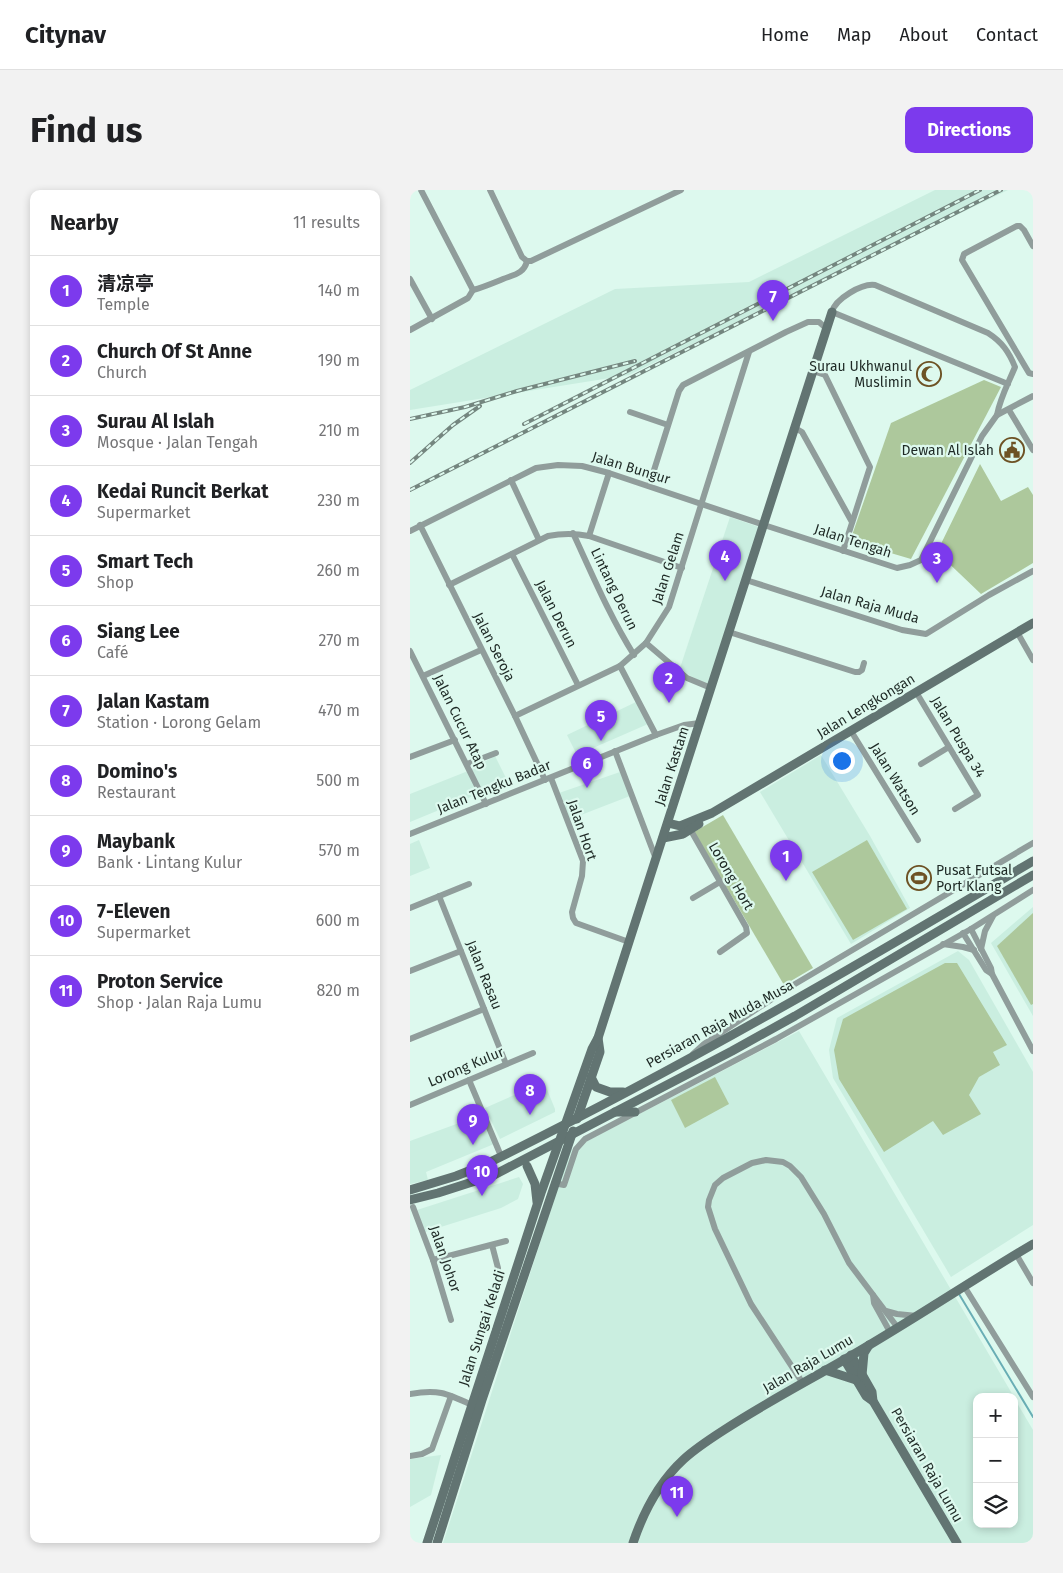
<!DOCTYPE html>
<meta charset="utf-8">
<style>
:root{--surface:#fff;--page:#f2f2f2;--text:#202124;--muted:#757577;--line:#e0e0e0;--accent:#7c3aed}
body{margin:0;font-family:"Fira Sans","Noto Sans SC",sans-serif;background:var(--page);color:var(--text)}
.controls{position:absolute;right:15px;bottom:15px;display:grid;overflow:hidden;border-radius:10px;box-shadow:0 2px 8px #0003}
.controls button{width:45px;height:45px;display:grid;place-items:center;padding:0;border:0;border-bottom:1px solid var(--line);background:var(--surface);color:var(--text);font:25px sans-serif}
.you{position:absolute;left:431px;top:570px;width:18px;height:18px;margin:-12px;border:4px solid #fff;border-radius:50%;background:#1a73e8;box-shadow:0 0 0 8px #1a73e833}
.badge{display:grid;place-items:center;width:32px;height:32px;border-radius:50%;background:var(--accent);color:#fff;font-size:16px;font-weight:700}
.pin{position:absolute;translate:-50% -41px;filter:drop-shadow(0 1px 2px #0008)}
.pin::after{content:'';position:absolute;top:26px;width:18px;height:15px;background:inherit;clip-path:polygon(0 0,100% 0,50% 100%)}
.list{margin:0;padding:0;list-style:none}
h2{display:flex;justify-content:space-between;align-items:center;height:65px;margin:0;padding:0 20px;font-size:21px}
h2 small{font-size:16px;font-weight:400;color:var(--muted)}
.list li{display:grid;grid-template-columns:32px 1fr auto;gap:15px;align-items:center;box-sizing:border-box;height:70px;padding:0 20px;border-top:1px solid var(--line)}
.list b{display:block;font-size:19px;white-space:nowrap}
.list p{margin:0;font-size:16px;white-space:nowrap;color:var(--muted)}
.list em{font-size:16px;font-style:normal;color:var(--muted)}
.icon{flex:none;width:28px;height:28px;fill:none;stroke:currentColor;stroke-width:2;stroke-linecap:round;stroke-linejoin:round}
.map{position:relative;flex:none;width:623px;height:1353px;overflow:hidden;border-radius:10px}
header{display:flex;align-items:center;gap:30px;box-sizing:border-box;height:70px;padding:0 25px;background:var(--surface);border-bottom:1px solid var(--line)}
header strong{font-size:24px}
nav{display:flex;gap:28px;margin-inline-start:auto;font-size:18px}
.intro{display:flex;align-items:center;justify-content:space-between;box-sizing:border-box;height:120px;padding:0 30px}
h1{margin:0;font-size:35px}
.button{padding:12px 22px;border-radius:10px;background:var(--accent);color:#fff;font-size:18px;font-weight:700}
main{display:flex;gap:30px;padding:0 30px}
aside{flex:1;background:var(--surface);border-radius:10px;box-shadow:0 2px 8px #0003}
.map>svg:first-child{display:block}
.built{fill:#caeee0}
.green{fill:#adc89c}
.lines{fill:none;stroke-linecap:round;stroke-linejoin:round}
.stream{stroke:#69aeb5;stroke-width:2}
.street{stroke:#909d9b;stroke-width:6}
.secondary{stroke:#627472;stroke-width:9}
.rail-casing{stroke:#74867f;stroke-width:4}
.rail{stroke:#ddf9ee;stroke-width:2;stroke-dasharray:5.5;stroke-linecap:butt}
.labels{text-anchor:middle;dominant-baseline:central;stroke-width:4.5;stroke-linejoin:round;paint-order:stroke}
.poi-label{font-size:14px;fill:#1e2925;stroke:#ddf9ee;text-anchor:end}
.street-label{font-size:14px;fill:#1e2925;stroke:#ddf9ee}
</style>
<header>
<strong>Citynav</strong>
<nav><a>Home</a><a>Map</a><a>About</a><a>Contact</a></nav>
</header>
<div class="intro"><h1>Find us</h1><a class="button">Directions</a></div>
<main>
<aside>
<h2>Nearby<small>11 results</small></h2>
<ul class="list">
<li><span class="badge">1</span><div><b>清凉亭</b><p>Temple</p></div><em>140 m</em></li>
<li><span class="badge">2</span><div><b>Church Of St Anne</b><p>Church</p></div><em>190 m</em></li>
<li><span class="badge">3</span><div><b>Surau Al Islah</b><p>Mosque · Jalan Tengah</p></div><em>210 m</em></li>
<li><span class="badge">4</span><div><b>Kedai Runcit Berkat</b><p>Supermarket</p></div><em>230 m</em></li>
<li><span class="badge">5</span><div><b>Smart Tech</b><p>Shop</p></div><em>260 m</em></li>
<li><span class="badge">6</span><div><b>Siang Lee</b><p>Café</p></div><em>270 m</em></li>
<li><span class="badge">7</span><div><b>Jalan Kastam</b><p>Station · Lorong Gelam</p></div><em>470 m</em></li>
<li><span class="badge">8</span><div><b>Domino's</b><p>Restaurant</p></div><em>500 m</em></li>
<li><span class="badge">9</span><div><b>Maybank</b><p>Bank · Lintang Kulur</p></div><em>570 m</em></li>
<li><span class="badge">10</span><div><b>7-Eleven</b><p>Supermarket</p></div><em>600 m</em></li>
<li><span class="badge">11</span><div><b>Proton Service</b><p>Shop · Jalan Raja Lumu</p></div><em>820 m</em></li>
</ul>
</aside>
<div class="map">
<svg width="623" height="1353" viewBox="0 0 623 1353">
<rect width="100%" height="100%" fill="#ddf9ee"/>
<g class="built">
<path d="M 525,0 L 598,0 L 219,185 L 0,220 L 0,200 L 205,99 L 339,92 Z"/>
<path d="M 320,327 L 349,337 L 298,495 L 279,485 L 270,478 Z"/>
<path d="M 226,512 L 238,534 L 167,565 L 157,545 Z"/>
<path d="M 411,565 L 460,646 L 500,718 L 441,754 L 350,602 Z"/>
<path d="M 85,566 L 97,590 L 68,604 L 0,632 L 0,604 L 58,581 Z"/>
<path d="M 210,582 L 220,606 L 158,630 L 149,603 Z"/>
<path d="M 9,650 L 20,678 L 0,686 L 0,654 Z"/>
<path d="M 623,717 L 623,826 L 581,753 Z"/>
<path d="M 548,761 L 559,770 L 623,882 L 623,1035 L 541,1087 L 423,888 L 419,860 L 427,828 Z"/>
<path d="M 389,841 L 604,1207 L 567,1207 L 567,1334 L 604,1334 L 604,1208 L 623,1240 L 623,1353 L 33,1353 L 160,960 Z"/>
<path d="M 134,892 L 145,919 L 145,922 L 90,949 L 75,918 Z"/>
<path d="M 71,925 L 84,954 L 16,982 L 18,990 L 0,994 L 0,951 Z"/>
<path d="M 109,987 L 113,994 L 108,1009 L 91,1018 L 15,1042 L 7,1020 Z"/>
<path d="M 31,1265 L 21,1305 L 0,1317 L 0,1269 Z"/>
</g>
<g class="green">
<path d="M 574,190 L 591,197 L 501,369 L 440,351 L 481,233 Z"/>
<path d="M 570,274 L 591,311 L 618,297 L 623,305 L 623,373 L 571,404 L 527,362 Z"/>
<path d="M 313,625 L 403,778 L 374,795 L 284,642 Z"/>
<path d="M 457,650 L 497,719 L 443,750 L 402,682 Z"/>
<path d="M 623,723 L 623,814 L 621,815 L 587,756 Z"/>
<path d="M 535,773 L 547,773 L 597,855 L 583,862 L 590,875 L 569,887 L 559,905 L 571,924 L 533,945 L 523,931 L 474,962 L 429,889 L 424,860 L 433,829 Z"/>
<path d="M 305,887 L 319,914 L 275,938 L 261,910 Z"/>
</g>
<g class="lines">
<path class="stream" d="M 549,1104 L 623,1227"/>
<g class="street">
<path d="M 11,0 L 63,100"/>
<path d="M 80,0 L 112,67 L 117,71 L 121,71 L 271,0"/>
<path d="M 623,56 L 614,40 L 610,36 L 607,36 L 554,64 L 552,70 L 619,183 L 623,184"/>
<path d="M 0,89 L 22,129"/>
<path d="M 0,140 L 58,108 L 63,100 C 74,97 83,93 93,89 C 103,85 114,84 117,71"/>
<path d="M 403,181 L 415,185 L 460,277 L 433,361"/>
<path d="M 599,220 L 623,260"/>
<path d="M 220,222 L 258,235"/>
<path d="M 587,225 C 590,208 598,194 605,177 C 599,162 592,152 578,143 L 465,95 C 452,93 425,109 422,122 L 598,194"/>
<path d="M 385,238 L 392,242 L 442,332"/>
<path d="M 101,290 L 129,350"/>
<path d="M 239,296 L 269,201 L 273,195 L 376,142 L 398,132 L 409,132 L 417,139"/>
<path d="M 10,335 L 105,526 L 135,590"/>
<path d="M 0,341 L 126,278 L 148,275 L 172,276 L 199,283 L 354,335 L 487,378 L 500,375 L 511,370 L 572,246 L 587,225 L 623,206"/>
<path d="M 163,343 C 182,384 200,427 224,465"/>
<path d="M 179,346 L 199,283"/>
<path d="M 102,364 L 168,495"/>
<path d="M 336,390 L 492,440 L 516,444 L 579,405 L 623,381"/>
<path d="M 39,395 L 138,346 C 153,343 164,343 179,346 L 272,378"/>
<path d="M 319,442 L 445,482 L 449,482 L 452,480 L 454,473"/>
<path d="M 607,442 L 623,470"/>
<path d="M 236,453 L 277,488 L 301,498"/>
<path d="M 0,461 L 76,614"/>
<path d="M 210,476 L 246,545"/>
<path d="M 13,486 L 71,460"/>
<path d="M 506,502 L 568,605 L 545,619"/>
<path d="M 105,526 L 210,476 L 236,453 L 259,417 L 339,162"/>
<path d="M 441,541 L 508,650"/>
<path d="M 205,561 L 246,669"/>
<path d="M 0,567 L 45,550"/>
<path d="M 57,574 L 86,563"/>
<path d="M 511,574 L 539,557"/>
<path d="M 141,588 L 173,671 L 172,686 L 162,722 L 163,728 L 166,733 L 219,752"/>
<path d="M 280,639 L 336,737 L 337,743 L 310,762"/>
<path d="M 0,644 L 246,545 L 274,535 L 290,533"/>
<path d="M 29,706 L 96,874"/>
<path d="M 283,708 L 310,692"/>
<path d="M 0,718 L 59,694"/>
<path d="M 561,739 L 581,778 L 582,784 L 623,861"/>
<path d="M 553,743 L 576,780 L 582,784"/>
<path d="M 533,754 L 553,757 L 564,760"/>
<path d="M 571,759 L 575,741 L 583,726"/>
<path d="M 0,781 L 51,761"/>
<path d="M 0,849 L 74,819"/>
<path d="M 283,864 L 294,854 L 380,797 L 623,653"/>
<path d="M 59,890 L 91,966"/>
<path d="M 0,915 L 123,863"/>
<path d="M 144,993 L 154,995 L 166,959 L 175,949 L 366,849 L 561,739 L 623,700"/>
<path d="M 3,1017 L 23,1070 L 41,1130"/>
<path d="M 82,1055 L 88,1078"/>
<path d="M 606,1064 L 623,1093"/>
<path d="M 23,1070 L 96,1051"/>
<path d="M 554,1096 L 623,1207"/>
<path d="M 463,1105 L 464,1113 L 480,1142"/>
<path d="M 476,1121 L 487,1124 L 507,1126"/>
<path d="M 392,1192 L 341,1114 L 305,1039 L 298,1017 L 299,1010 L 305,995 L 313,988 L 342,973 L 356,970 L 373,972 L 380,976 L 391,987 L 414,1024 L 439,1073 L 488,1138"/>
<path d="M 0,1204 C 28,1199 36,1203 62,1215"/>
<path d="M 0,1266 L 12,1264 L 22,1259 L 41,1206"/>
</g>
<g class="secondary">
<path d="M 258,633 L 270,636 L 302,623 L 623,433"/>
<path d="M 253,648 L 273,644 L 289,634"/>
<path d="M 181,887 L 186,897 L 200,902 L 213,902"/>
<path d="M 205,922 L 225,922"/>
<path d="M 167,929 L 190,862 L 188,848"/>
<path d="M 117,976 L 125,994 L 127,1012"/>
<path d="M 0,1000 L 46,986 L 74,975 C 262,883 443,778 623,671"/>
<path d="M 0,1010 L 28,1003 L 84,985 L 322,861 L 385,826 L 623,685"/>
<path d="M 441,1165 L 462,1202 L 463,1211 L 547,1353"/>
<path d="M 434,1169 L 456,1206 L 463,1211"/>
<path d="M 415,1180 L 446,1190"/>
<path d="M 452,1185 L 454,1163 L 459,1155"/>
<path d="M 17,1353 L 131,1003 L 182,859 L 188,848 L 422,122"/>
<path d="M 27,1353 L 72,1210 L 163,941"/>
<path d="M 223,1353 C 233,1323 250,1291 274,1269 C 286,1258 300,1249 314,1240 C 352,1215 392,1194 432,1171 C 497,1134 559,1092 623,1054"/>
</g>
<defs>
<g id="rail">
<path d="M 0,229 L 55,217 L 107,201 L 225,171"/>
<path d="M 114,234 L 570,0"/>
<path d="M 0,273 L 43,235 L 70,216"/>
<path d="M 0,300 L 591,0"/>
</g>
</defs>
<use href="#rail" class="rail-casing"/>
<use href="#rail" class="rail"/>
</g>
<defs>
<symbol id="mosque-ring" viewBox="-11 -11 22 22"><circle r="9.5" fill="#ddf9ee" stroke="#6d5224" stroke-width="1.5"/><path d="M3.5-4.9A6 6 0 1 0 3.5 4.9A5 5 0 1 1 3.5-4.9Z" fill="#6d5224"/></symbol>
<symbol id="civic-ring" viewBox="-11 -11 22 22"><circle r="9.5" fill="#ddf9ee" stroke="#6d5224" stroke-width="1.5"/><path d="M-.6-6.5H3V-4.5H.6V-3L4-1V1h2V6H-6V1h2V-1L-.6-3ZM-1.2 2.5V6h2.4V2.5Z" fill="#6d5224"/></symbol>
<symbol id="stadium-ring" viewBox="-11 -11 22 22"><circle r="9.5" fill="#ddf9ee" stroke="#6d5224" stroke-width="1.5"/><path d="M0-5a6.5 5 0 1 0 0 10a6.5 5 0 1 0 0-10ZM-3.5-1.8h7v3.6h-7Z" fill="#6d5224"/></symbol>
</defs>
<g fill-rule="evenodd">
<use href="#mosque-ring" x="505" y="170" width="28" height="28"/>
<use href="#civic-ring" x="588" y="246" width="28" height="28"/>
<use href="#stadium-ring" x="495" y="674" width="28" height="28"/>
</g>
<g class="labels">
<g class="poi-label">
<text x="502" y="176">Surau Ukhwanul<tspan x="502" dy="16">Muslimin</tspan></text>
<text x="584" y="260">Dewan Al Islah</text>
<text x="526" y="680" text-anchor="start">Pusat Futsal<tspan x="526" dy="16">Port Klang</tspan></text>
</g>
<g class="street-label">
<text transform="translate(221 278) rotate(17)">Jalan Bungur</text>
<text transform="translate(443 351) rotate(18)">Jalan Tengah</text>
<text transform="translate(258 378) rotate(-72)">Jalan Gelam</text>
<text transform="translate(204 399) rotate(64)">Lintang Derun</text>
<text transform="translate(460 415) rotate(16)">Jalan Raja Muda</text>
<text transform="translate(146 424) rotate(63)">Jalan Derun</text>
<text transform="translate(84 457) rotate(63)">Jalan Seroja</text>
<text transform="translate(456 516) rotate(-31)">Jalan Lengkongan</text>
<text transform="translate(50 532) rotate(64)">Jalan Cucur Atap</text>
<text transform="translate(548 547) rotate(59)">Jalan Puspa 34</text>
<text transform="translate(262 576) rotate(-72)">Jalan Kastam</text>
<text transform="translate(485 589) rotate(58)">Jalan Watson</text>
<text transform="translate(84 597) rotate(-22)">Jalan Tengku Badar</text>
<text transform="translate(172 640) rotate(71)">Jalan Hort</text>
<text transform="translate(321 686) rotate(60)">Lorong Hort</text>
<text transform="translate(74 785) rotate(68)">Jalan Rasau</text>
<text transform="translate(310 834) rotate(-29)">Persiaran Raja Muda Musa</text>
<text transform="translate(56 877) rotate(-23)">Lorong Kulur</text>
<text transform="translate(35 1069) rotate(71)">Jalan Johor</text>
<text transform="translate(72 1138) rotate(-72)">Jalan Sungai Keladi</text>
<text transform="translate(398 1174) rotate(-30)">Jalan Raja Lumu</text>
<text transform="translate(517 1275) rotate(60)">Persiaran Raja Lumu</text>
</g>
</g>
</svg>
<div class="controls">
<button>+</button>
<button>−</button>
<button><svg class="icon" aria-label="layers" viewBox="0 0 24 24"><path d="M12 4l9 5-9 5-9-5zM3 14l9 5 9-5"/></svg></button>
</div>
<div class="you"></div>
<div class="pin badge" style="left:376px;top:691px">1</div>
<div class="pin badge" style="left:259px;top:513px">2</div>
<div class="pin badge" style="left:527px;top:393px">3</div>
<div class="pin badge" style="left:315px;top:391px">4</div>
<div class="pin badge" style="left:191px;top:551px">5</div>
<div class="pin badge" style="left:177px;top:598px">6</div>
<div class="pin badge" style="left:363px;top:131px">7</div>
<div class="pin badge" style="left:120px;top:925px">8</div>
<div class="pin badge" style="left:63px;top:955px">9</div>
<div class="pin badge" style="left:72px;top:1006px">10</div>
<div class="pin badge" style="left:267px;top:1327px">11</div>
</div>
</main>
